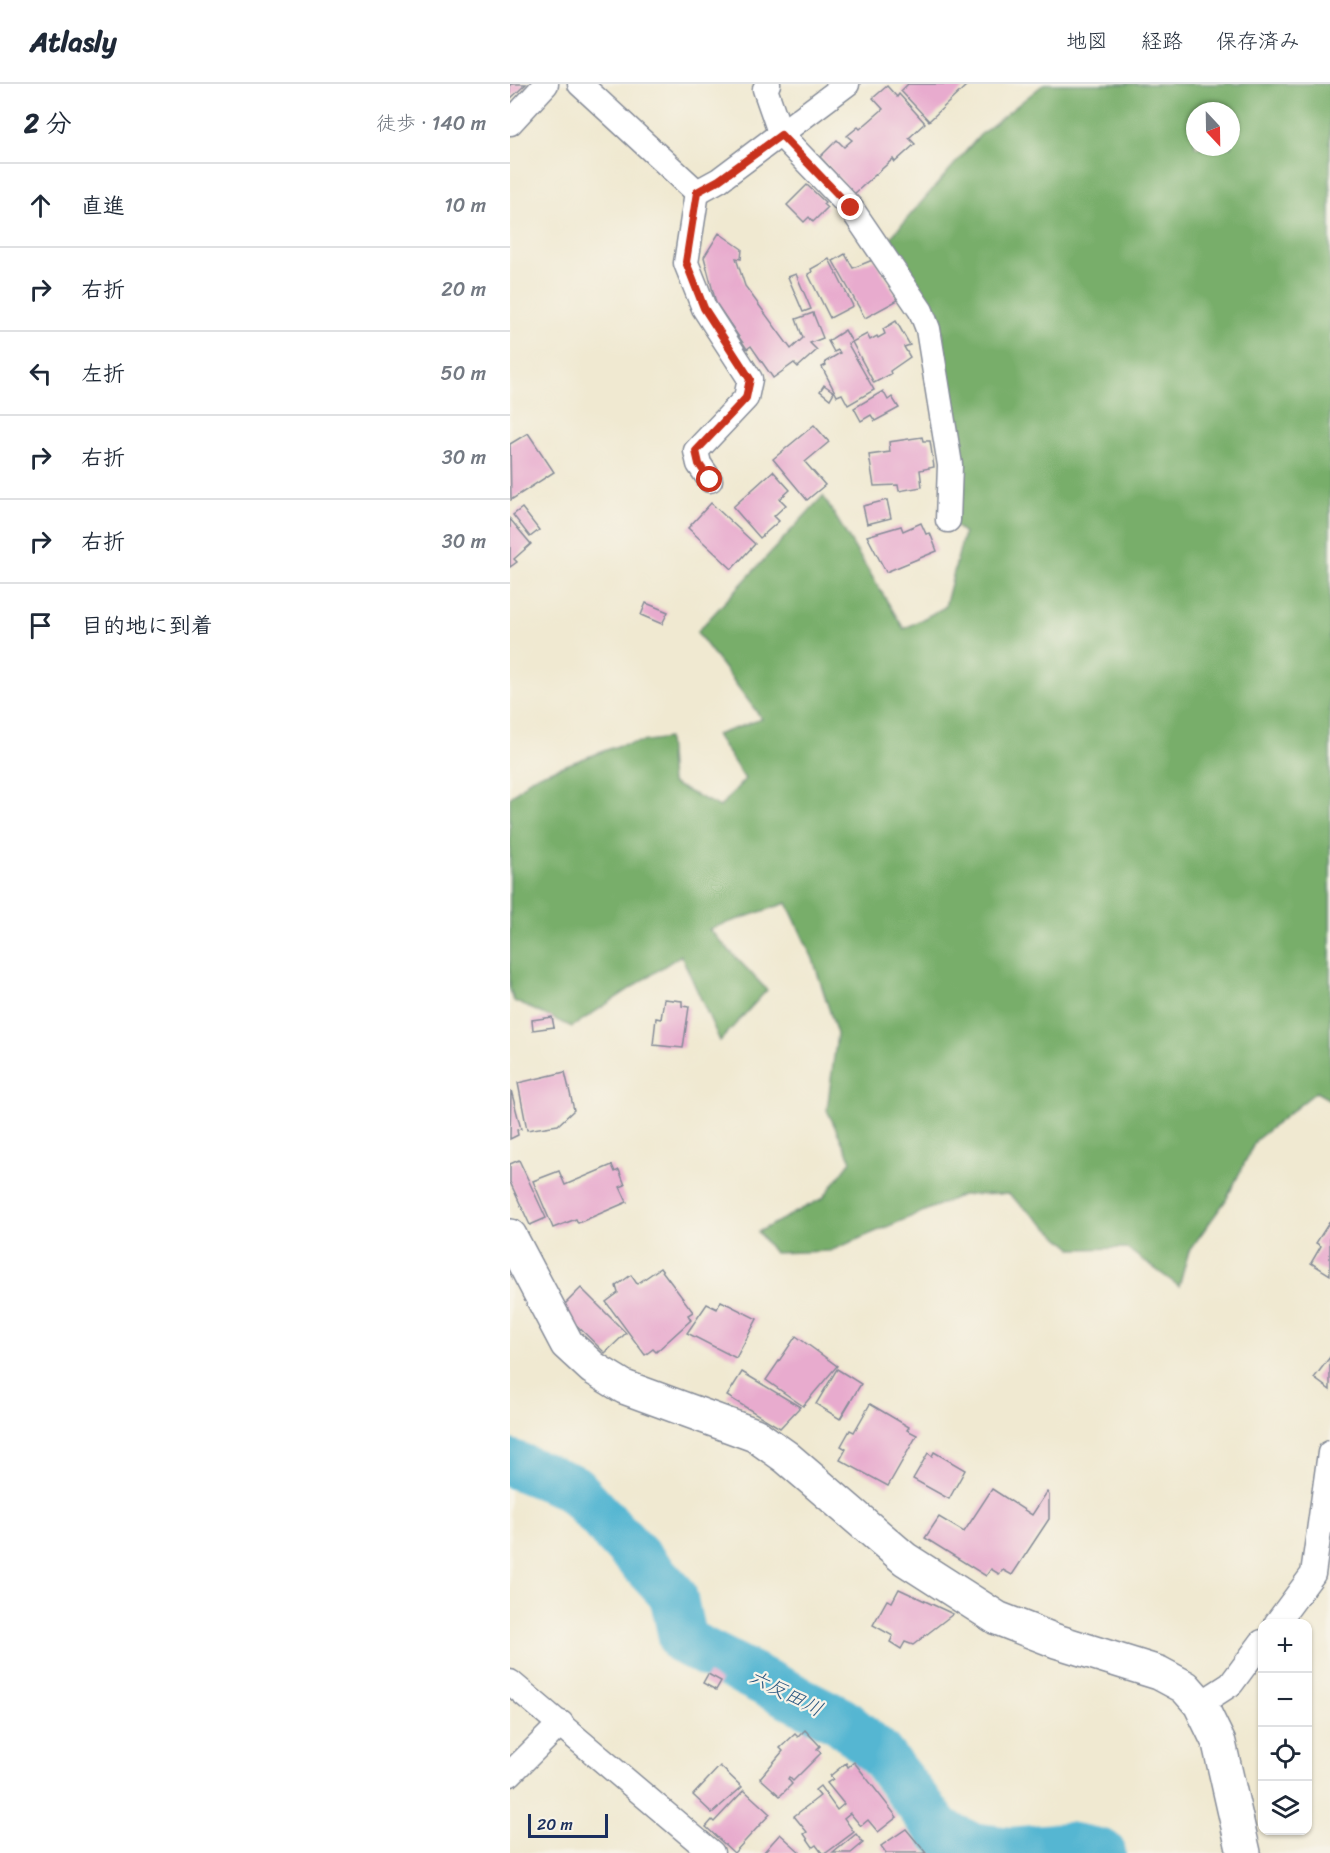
<!DOCTYPE html>
<html lang="ja">
<meta charset="utf-8">
<style>
:root{--surface:#fff;--page:#f6f6f7;--text:#1f2937;--muted:#747a83;--line:#e0e1e3}
body{margin:0;font-family:Sriracha,"Klee One",sans-serif;background:var(--page);color:var(--text)}
.controls{position:absolute;right:18px;bottom:18px;display:grid;overflow:hidden;border-radius:12px;box-shadow:0 2px 4px #0004}
.controls button{width:54px;height:54px;display:grid;place-items:center;padding:0;border:0;border-bottom:2px solid var(--line);background:var(--surface);color:var(--text);font:30px sans-serif}
.compass{position:absolute;left:676px;top:18px;width:54px;height:54px;border-radius:50%;background:var(--surface);box-shadow:0 2px 4px #0004;rotate:158deg}
.scale{position:absolute;left:18px;bottom:15px;width:80px;box-sizing:border-box;padding-left:6px;border:3px solid #1b2f5e;border-top:0;font-size:16px;line-height:21px;white-space:nowrap;color:#1b2f5e;-webkit-text-stroke:4px #f7f3e8;paint-order:stroke}
.stop{position:absolute;width:18px;height:18px;margin:-14px;border:4px solid #c8321e;border-radius:50%;background:#fff}
.stop.end{background:#c8321e;border-color:#fff;box-shadow:0 2px 6px #0008}
.list{margin:0;padding:0;list-style:none}
h2{display:flex;justify-content:space-between;align-items:center;height:78px;margin:0;padding:0 24px;font-size:26px}
h2 small{font-size:20px;font-weight:400;color:var(--muted)}
.list li{display:grid;grid-template-columns:39px 1fr auto;gap:18px;align-items:center;box-sizing:border-box;height:84px;padding:0 24px;border-top:2px solid var(--line)}
.list b{display:block;font-size:22px;white-space:nowrap}
.list em{font-size:20px;font-style:normal;color:var(--muted)}
.icon{flex:none;width:33px;height:33px;fill:none;stroke:currentColor;stroke-width:2;stroke-linecap:round;stroke-linejoin:round}
.map{position:relative;flex:none;width:820px;height:1769px;overflow:hidden}
header{display:flex;align-items:center;gap:36px;box-sizing:border-box;height:84px;padding:0 30px;background:var(--surface);border-bottom:2px solid var(--line)}
header strong{font-size:28px}
nav{display:flex;gap:33px;margin-inline-start:auto;font-size:21px}
main{display:flex}
aside{flex:1;background:var(--surface)}
.map>svg:first-child{display:block}
.forest{fill:#78ae6b;stroke:#4a6e64;stroke-width:1.5;fill-rule:evenodd}
.lines{fill:none;stroke-linecap:round;stroke-linejoin:round}
.river{stroke:#54b6d2;stroke-width:48}
.building{fill:#e8abce}
.street-casing{stroke:#868c98;stroke-width:27}
.secondary-casing{stroke:#868c98;stroke-width:36}
.street{stroke:#fff;stroke-width:24}
.secondary{stroke:#fff;stroke-width:33}
.route{stroke:#c8321e;stroke-width:8}
.labels{text-anchor:middle;dominant-baseline:central;stroke-width:4.5;stroke-linejoin:round;paint-order:stroke}
.water-label{font-size:20px;font-style:italic;fill:#2c5881;stroke:#f7f3e8}
</style>
<header>
<strong>Atlasly</strong>
<nav><a>地図</a><a>経路</a><a>保存済み</a></nav>
</header>
<main>
<aside>
<h2>2 分<small>徒歩 · 140 m</small></h2>
<ul class="list">
<li><svg class="icon" aria-label="ahead" viewBox="0 0 24 24"><path d="M12 20V5M6 11l6-6 6 6"/></svg><div><b>直進</b></div><em>10 m</em></li>
<li><svg class="icon" aria-label="right" viewBox="0 0 24 24"><path d="M7 20v-9h11M14 6l5 5-5 5"/></svg><div><b>右折</b></div><em>20 m</em></li>
<li><svg class="icon" aria-label="left" viewBox="0 0 24 24"><path d="M17 20v-9H6M10 6l-5 5 5 5"/></svg><div><b>左折</b></div><em>50 m</em></li>
<li><svg class="icon" aria-label="right" viewBox="0 0 24 24"><path d="M7 20v-9h11M14 6l5 5-5 5"/></svg><div><b>右折</b></div><em>30 m</em></li>
<li><svg class="icon" aria-label="right" viewBox="0 0 24 24"><path d="M7 20v-9h11M14 6l5 5-5 5"/></svg><div><b>右折</b></div><em>30 m</em></li>
<li><svg class="icon" aria-label="arrive" viewBox="0 0 24 24"><path d="M6 21V4h12l-3 4 3 4H6"/></svg><div><b>目的地に到着</b></div></li>
</ul>
</aside>
<div class="map">
<svg width="820" height="1769" viewBox="0 0 820 1769">
<rect width="100%" height="100%" fill="#f7f3e8"/>
<filter id="ink" filterUnits="userSpaceOnUse"><feTurbulence type="fractalNoise" baseFrequency=".0167" numOctaves="2"/><feDisplacementMap in="SourceGraphic" scale="12" xChannelSelector="R" yChannelSelector="G"/><feConvolveMatrix kernelMatrix="1 2 1 2 8 2 1 2 1" color-interpolation-filters="sRGB"/></filter>
<filter id="wash" filterUnits="userSpaceOnUse"><feTurbulence type="fractalNoise" baseFrequency=".008" numOctaves="4" result="noise"/><feDisplacementMap in="SourceGraphic" scale="24" xChannelSelector="R" yChannelSelector="G"/><feGaussianBlur stdDeviation="1.35" result="paint"/><feColorMatrix in="noise" values="0 0 0 0 0 0 0 0 0 0 0 0 0 0 0 0 0 1.4 0 .05"/><feComposite in="paint" operator="in"/></filter>
<g filter="url(#wash)">
<rect width="100%" height="100%" fill="#f0e9d1"/>
<path class="forest" d="M 534,0 L 820,0 L 820,1016 L 806,1008 L 746,1056 L 716,1116 L 679,1167 L 669,1202 L 616,1164 L 563,1165 L 498,1110 L 452,1111 L 320,1167 L 264,1169 L 248,1148 L 313,1114 L 341,1077 L 317,1026 L 327,950 L 303,875 L 277,819 L 199,845 L 257,906 L 210,957 L 171,871 L 62,943 L 4,917 L 0,905 L 0,714 L 21,694 L 110,661 L 158,654 L 161,699 L 210,723 L 235,695 L 206,651 L 252,635 L 187,548 L 313,412 L 394,545 L 435,523 L 454,449 L 438,436 L 433,249 L 381,153 L 470,51 ZM 685,27 L 721,27 L 721,63 L 685,63 Z"/>
<g class="lines">
<path class="river" d="M 0,1379 L 63,1404 L 163,1511 L 173,1557 L 331,1637 L 368,1668 L 430,1747 L 461,1762 L 501,1767 L 558,1762 L 592,1769"/>
</g>
<g id="blocks">
<g class="building">
<path d="M 0,0 L 16,0 L 0,15 Z"/>
<path d="M 398,0 L 458,0 L 419,37 L 391,7 Z"/>
<path d="M 377,2 L 387,13 L 389,10 L 415,39 L 399,54 L 405,60 L 385,78 L 383,75 L 344,110 L 310,73 L 327,56 L 334,63 L 342,56 L 337,52 L 348,43 L 350,45 L 373,25 L 363,14 Z"/>
<path d="M 297,101 L 315,118 L 313,120 L 317,124 L 303,138 L 299,133 L 294,138 L 277,121 Z"/>
<path d="M 209,149 L 232,165 L 231,175 L 226,174 L 235,202 L 281,265 L 293,254 L 286,235 L 303,229 L 313,254 L 300,259 L 307,266 L 288,283 L 284,279 L 263,294 L 241,262 L 237,265 L 206,219 L 194,173 Z"/>
<path d="M 335,170 L 343,184 L 365,175 L 388,216 L 355,234 L 323,177 Z"/>
<path d="M 319,175 L 343,222 L 320,234 L 298,190 L 302,188 L 301,185 Z"/>
<path d="M 286,190 L 301,225 L 293,228 L 278,193 Z"/>
<path d="M 386,237 L 400,261 L 394,263 L 400,273 L 380,287 L 381,290 L 364,299 L 342,258 L 357,250 L 360,256 L 367,252 L 368,254 L 375,250 L 373,245 Z"/>
<path d="M 335,246 L 342,258 L 338,260 L 364,306 L 338,321 L 332,310 L 327,312 L 312,283 L 316,281 L 315,278 L 330,269 L 328,266 L 324,268 L 318,257 Z"/>
<path d="M 314,301 L 324,308 L 320,315 L 310,307 Z"/>
<path d="M 373,307 L 378,316 L 382,313 L 389,324 L 365,337 L 361,331 L 351,337 L 344,324 Z"/>
<path d="M 304,341 L 319,358 L 295,378 L 315,401 L 297,416 L 263,375 Z"/>
<path d="M 18,349 L 44,388 L 1,416 L 0,360 Z"/>
<path d="M 412,353 L 413,357 L 420,357 L 424,383 L 410,386 L 412,403 L 389,407 L 388,401 L 364,402 L 359,371 L 380,368 L 379,358 Z"/>
<path d="M 263,387 L 280,406 L 270,415 L 276,421 L 264,432 L 269,437 L 250,454 L 223,423 Z"/>
<path d="M 377,416 L 381,434 L 357,440 L 353,422 Z"/>
<path d="M 201,419 L 245,460 L 222,485 L 178,444 Z"/>
<path d="M 12,424 L 29,446 L 20,453 L 3,431 Z"/>
<path d="M 0,435 L 21,460 L 4,475 L 7,478 L 0,483 Z"/>
<path d="M 411,439 L 416,450 L 420,449 L 427,467 L 376,488 L 357,452 L 391,442 L 393,447 Z"/>
<path d="M 136,519 L 158,528 L 152,540 L 131,531 Z"/>
<path d="M 154,915 L 172,917 L 172,922 L 179,923 L 173,964 L 143,961 L 146,934 L 151,935 Z"/>
<path d="M 42,933 L 44,943 L 23,946 L 22,936 Z"/>
<path d="M 55,988 L 64,1026 L 48,1041 L 17,1046 L 8,999 Z"/>
<path d="M 1,1006 L 11,1045 L 7,1046 L 8,1051 L 0,1055 Z"/>
<path d="M 9,1076 L 36,1134 L 20,1141 L 0,1098 L 0,1080 Z"/>
<path d="M 102,1081 L 105,1088 L 109,1086 L 115,1101 L 110,1103 L 117,1118 L 68,1139 L 66,1135 L 43,1144 L 23,1097 L 49,1087 L 55,1101 Z"/>
<path d="M 820,1137 L 820,1191 L 801,1179 L 811,1162 L 806,1159 Z"/>
<path d="M 150,1184 L 183,1228 L 178,1231 L 181,1236 L 146,1268 L 143,1265 L 135,1271 L 96,1218 L 108,1209 L 106,1202 L 121,1191 L 127,1200 Z"/>
<path d="M 71,1204 L 116,1249 L 95,1269 L 50,1225 Z"/>
<path d="M 211,1217 L 247,1235 L 226,1274 L 177,1249 L 197,1220 L 207,1225 Z"/>
<path d="M 286,1252 L 327,1282 L 293,1322 L 256,1296 Z"/>
<path d="M 820,1273 L 820,1306 L 804,1294 Z"/>
<path d="M 327,1285 L 351,1300 L 330,1335 L 306,1320 Z"/>
<path d="M 232,1288 L 290,1323 L 270,1344 L 217,1312 Z"/>
<path d="M 360,1320 L 399,1343 L 397,1346 L 407,1351 L 378,1402 L 330,1376 L 336,1365 L 331,1362 L 340,1346 L 344,1348 Z"/>
<path d="M 424,1368 L 455,1386 L 439,1415 L 403,1395 L 418,1369 L 422,1372 Z"/>
<path d="M 482,1405 L 522,1431 L 537,1408 L 539,1411 L 539,1435 L 502,1491 L 493,1486 L 489,1490 L 481,1485 L 476,1492 L 415,1454 L 429,1433 L 454,1448 Z"/>
<path d="M 389,1505 L 443,1530 L 403,1561 L 395,1558 L 391,1565 L 380,1558 L 383,1552 L 363,1541 L 377,1516 L 382,1518 Z"/>
<path d="M 198,1590 L 211,1597 L 206,1606 L 193,1599 Z"/>
<path d="M 295,1646 L 310,1662 L 307,1665 L 311,1669 L 283,1697 L 279,1693 L 278,1695 L 282,1700 L 270,1712 L 250,1694 L 273,1667 L 270,1664 L 285,1650 L 288,1653 Z"/>
<path d="M 344,1678 L 387,1733 L 368,1748 L 358,1736 L 351,1742 L 340,1729 L 334,1734 L 344,1748 L 316,1769 L 312,1769 L 306,1761 L 303,1763 L 294,1750 L 297,1748 L 284,1732 L 310,1712 L 305,1706 L 310,1702 L 327,1726 L 334,1720 L 317,1699 L 323,1695 L 320,1692 L 336,1679 L 338,1683 Z"/>
<path d="M 210,1682 L 232,1703 L 202,1729 L 183,1711 Z"/>
<path d="M 234,1706 L 260,1730 L 224,1769 L 196,1743 L 202,1736 L 204,1738 Z"/>
<path d="M 396,1745 L 416,1769 L 376,1769 L 371,1762 Z"/>
<path d="M 270,1750 L 291,1769 L 253,1769 Z"/>
<path d="M 346,1750 L 353,1759 L 341,1769 L 323,1769 Z"/>
</g>
</g>
</g>
<g filter="url(#ink)">
<use href="#blocks" fill-opacity="0" stroke="#868c98" stroke-width="1.5"/>
<g class="lines">
<defs>
<g id="street">
<path d="M 70,0 L 187,108 L 209,96 L 337,0"/>
<path d="M 258,0 L 255,5 L 271,51 L 341,124 L 411,227 L 418,245 L 440,381 L 438,436"/>
<path d="M 0,39 L 36,0"/>
<path d="M 187,108 L 176,179 L 194,224 L 240,295 L 236,314 L 186,367 L 189,380 L 200,396"/>
<path d="M 766,1540 L 803,1490 L 820,1369"/>
<path d="M 0,1598 L 202,1769"/>
<path d="M 690,1620 L 721,1600 L 752,1558"/>
<path d="M 0,1690 L 51,1639"/>
</g>
<path id="secondary" d="M 0,1152 L 57,1260 L 83,1284 L 114,1303 L 245,1351 L 276,1373 L 395,1475 L 487,1534 L 546,1557 L 649,1589 L 675,1603 L 690,1620 L 709,1659 L 734,1769"/>
</defs>
<use href="#street" class="street-casing"/>
<use href="#secondary" class="secondary-casing"/>
<use href="#street" class="street"/>
<use href="#secondary" class="secondary"/>
</g>
</g>
<g class="lines" filter="url(#ink)">
<path class="route" d="M 200,396 L 189,380 L 186,367 L 236,314 L 240,295 L 194,224 L 176,178 L 187,108 L 209,96 L 271,51 L 341,124"/>
</g>
<g class="labels">
<g class="water-label">
<text transform="translate(276 1609) rotate(27)">六反田川</text>
</g>
</g>
</svg>
<div class="controls">
<button>+</button>
<button>−</button>
<button><svg class="icon" aria-label="locate" viewBox="0 0 24 24"><circle cx="12" cy="12" r="6"/><path d="M12 2v4M12 18v4M2 12h4M18 12h4"/></svg></button>
<button><svg class="icon" aria-label="layers" viewBox="0 0 24 24"><path d="M12 4l9 5-9 5-9-5zM3 14l9 5 9-5"/></svg></button>
</div>
<svg class="compass" viewBox="-18 -18 36 36"><path d="M0-13l5 13h-10z" fill="#e53935"/><path d="M0 13l5-13h-10z" fill="#747a83"/></svg>
<div class="scale">20 m</div>
<div class="stop" style="left:200px;top:396px"></div>
<div class="stop end" style="left:341px;top:124px"></div>
</div>
</main>
